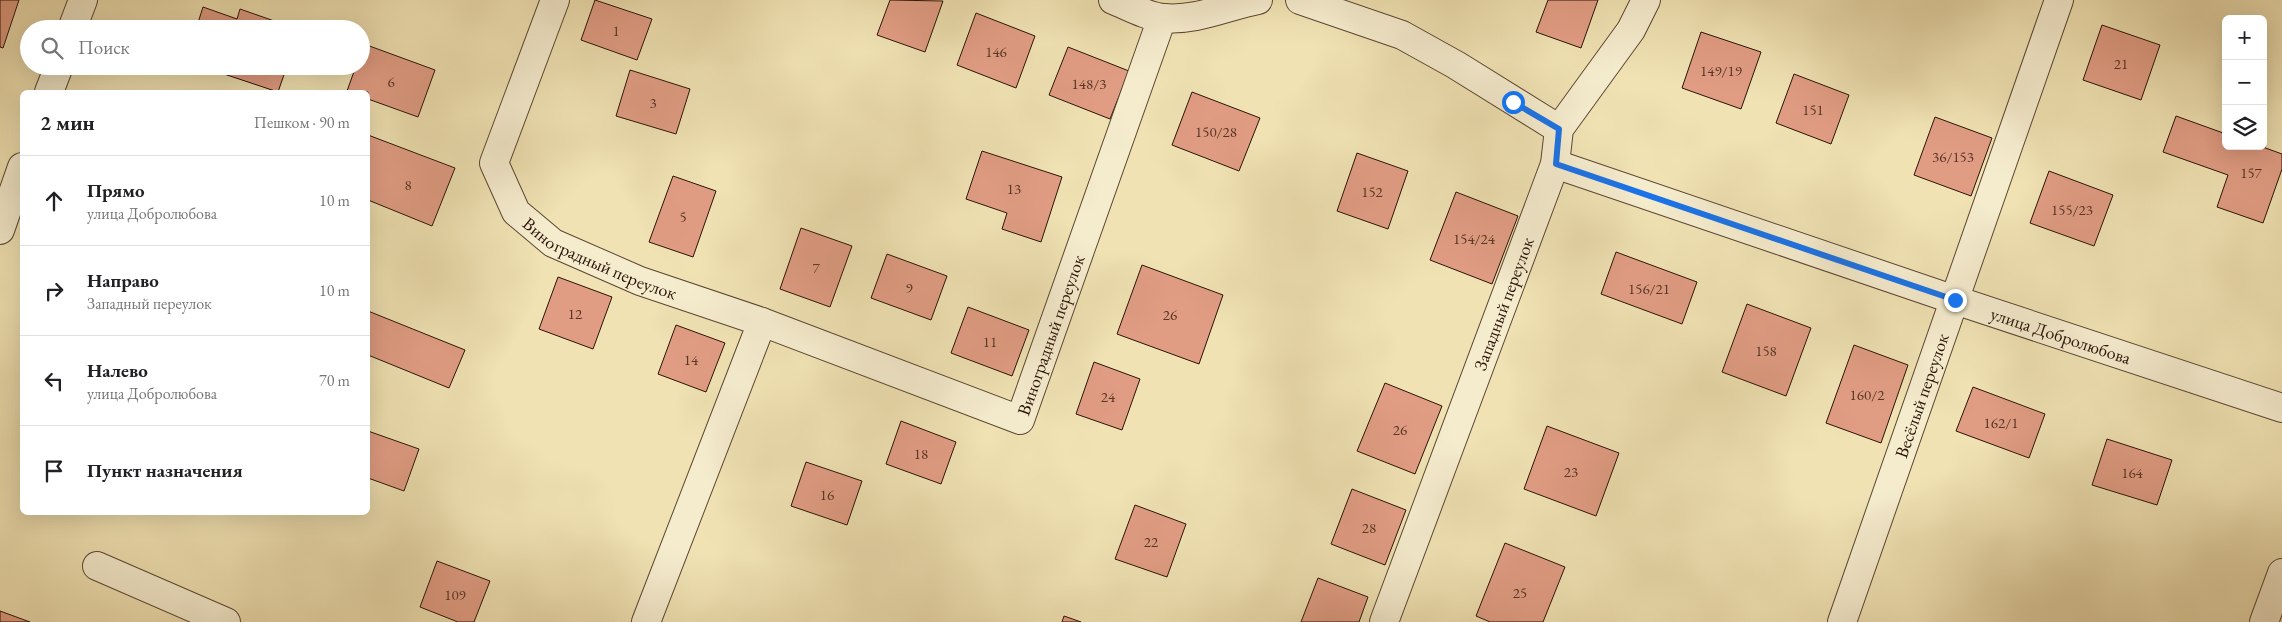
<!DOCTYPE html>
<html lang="ru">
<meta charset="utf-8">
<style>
:root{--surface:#fff;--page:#f2f2f2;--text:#202124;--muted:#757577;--line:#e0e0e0}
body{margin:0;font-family:"EB Garamond",serif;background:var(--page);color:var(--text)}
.controls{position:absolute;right:15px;top:15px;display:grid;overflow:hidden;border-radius:8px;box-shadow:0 5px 20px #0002}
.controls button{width:45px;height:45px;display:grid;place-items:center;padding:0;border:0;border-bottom:1px solid var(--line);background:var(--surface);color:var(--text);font:25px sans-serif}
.stop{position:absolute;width:15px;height:15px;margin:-11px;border:4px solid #1a73e8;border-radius:50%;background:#fff}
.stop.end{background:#1a73e8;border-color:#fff;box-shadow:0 1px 5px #0008}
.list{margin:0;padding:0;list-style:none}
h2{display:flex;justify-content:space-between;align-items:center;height:65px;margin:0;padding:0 20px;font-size:21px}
h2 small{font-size:16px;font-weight:400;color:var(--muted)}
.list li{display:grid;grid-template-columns:32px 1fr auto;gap:15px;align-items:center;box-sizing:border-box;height:90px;padding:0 20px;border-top:1px solid var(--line)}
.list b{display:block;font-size:19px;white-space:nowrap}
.list p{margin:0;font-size:16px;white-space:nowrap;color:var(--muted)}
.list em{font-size:16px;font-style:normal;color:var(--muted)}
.icon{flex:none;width:28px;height:28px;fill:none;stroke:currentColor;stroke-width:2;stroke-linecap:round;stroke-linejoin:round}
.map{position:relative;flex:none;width:2282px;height:622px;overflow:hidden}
.search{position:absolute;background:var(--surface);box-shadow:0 5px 20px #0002;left:20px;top:20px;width:350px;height:55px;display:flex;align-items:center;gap:12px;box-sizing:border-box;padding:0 18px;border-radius:28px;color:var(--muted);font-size:19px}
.panel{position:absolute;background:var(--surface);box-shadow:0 5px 20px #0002;left:20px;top:90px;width:350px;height:425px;border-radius:8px}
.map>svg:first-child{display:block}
.building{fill:#e19d84;stroke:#291307}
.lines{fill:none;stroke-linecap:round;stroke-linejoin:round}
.street-casing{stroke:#5b4732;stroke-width:30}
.street{stroke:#f5ecce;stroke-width:28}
.route{stroke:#1a73e8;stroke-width:6}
.labels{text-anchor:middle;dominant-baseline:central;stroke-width:4;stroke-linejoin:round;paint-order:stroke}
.number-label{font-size:15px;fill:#573626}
.street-label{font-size:18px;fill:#291307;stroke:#f5ecce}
</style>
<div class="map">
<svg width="2282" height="622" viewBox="0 0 2282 622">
<rect width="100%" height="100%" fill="#f0e2b3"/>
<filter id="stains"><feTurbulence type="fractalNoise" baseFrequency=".004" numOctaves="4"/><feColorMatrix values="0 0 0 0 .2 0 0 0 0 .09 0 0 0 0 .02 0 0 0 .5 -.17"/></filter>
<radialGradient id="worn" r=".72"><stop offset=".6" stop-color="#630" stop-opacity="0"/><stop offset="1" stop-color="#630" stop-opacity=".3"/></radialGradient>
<g class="building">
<path d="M 0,0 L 19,0 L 3,48 L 0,47 Z"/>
<path d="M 595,0 L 652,19 L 637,60 L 581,40 Z"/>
<path d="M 890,0 L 943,1 L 925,52 L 877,35 Z"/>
<path d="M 1548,0 L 1598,0 L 1581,48 L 1536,32 Z"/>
<path d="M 203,7 L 237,19 L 240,9 L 297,29 L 196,29 Z"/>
<path d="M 976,13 L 1035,36 L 1016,88 L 957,65 Z"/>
<path d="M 2102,25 L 2160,45 L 2141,100 L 2083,80 Z"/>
<path d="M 1701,32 L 1761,52 L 1741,109 L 1682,88 Z"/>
<path d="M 364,44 L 435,70 L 418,117 L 368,99 L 368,92 L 347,91 L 356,66 L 361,66 L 361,53 Z"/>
<path d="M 1068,47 L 1129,71 L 1110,119 L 1049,95 Z"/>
<path d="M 217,66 L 287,66 L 278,92 L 215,71 Z"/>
<path d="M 630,70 L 690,89 L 676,134 L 616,116 Z"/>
<path d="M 1794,74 L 1849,95 L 1831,144 L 1776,123 Z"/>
<path d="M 1192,92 L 1260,118 L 1239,171 L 1172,145 Z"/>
<path d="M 2176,116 L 2226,134 L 2226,146 L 2260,146 L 2282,154 L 2282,169 L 2263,223 L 2217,207 L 2228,175 L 2163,152 Z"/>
<path d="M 1935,117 L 1992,138 L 1971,196 L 1914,175 Z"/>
<path d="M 368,135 L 455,168 L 432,226 L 368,200 Z"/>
<path d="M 982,151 L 1062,177 L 1041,242 L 1002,229 L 1007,213 L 966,199 Z"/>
<path d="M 1357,153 L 1408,171 L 1388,229 L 1337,211 Z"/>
<path d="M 2049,171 L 2113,195 L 2094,246 L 2030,223 Z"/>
<path d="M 673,176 L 716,191 L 693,257 L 649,242 Z"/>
<path d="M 1456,192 L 1518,216 L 1492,284 L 1430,260 Z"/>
<path d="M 801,228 L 852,246 L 830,307 L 780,289 Z"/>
<path d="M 1616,252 L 1697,282 L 1682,324 L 1601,294 Z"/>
<path d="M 887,254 L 947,276 L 931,320 L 871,298 Z"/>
<path d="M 1142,265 L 1223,295 L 1199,364 L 1117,334 Z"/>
<path d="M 558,277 L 612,297 L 593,349 L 539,329 Z"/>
<path d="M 1747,304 L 1811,328 L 1786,396 L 1722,372 Z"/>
<path d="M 968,307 L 1029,330 L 1012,376 L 951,353 Z"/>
<path d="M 368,311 L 465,350 L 449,388 L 368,355 Z"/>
<path d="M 676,325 L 725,343 L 706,392 L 658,374 Z"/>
<path d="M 1854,345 L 1908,365 L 1881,443 L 1826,423 Z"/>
<path d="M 1094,362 L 1140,379 L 1122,430 L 1076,414 Z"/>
<path d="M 1385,383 L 1442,406 L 1415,474 L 1357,451 Z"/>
<path d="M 1973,387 L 2045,414 L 2029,458 L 1956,431 Z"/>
<path d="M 901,421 L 956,442 L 941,484 L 886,464 Z"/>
<path d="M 1547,426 L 1619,453 L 1596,516 L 1524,489 Z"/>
<path d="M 368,431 L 419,449 L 404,491 L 368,478 Z"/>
<path d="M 2107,439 L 2172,460 L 2157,505 L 2092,485 Z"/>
<path d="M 806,462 L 862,481 L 847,525 L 791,506 Z"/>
<path d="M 1352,489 L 1406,510 L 1385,565 L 1331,544 Z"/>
<path d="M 1135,505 L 1186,524 L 1167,577 L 1115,559 Z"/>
<path d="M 1505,543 L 1565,567 L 1543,622 L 1490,622 L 1476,616 Z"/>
<path d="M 437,561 L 490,581 L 474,622 L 458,622 L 420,607 Z"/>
<path d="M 1318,578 L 1368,597 L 1359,622 L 1301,622 Z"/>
<path d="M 0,611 L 30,622 L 0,622 Z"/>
<path d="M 1064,616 L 1081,622 L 1062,622 Z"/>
</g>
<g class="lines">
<defs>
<g id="street">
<path id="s1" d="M 555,0 L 494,163 L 516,212 L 553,243 L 640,281 L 762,322 L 1020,420 L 1162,18"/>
<path d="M 1113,0 C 1128,6 1148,17 1164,18 C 1197,21 1227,6 1258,0"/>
<path d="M 1300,0 L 1402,35 L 1456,65 L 1559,129"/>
<path d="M 72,29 L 83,0"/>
<path d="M 49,92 L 59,66"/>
<path id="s2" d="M 1555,164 L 1955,300 L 2282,408"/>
<path d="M 0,230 L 22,167"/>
<path d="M 97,566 L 226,622"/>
<path d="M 646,622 L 762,322"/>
<path id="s3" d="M 1384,622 L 1555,164 L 1559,129 L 1631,30 L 1646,0"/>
<path id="s4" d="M 1842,622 L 2059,0"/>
<path d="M 2264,622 L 2282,573"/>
</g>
</defs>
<use href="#street" class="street-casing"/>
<use href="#street" class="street"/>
</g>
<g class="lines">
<path class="route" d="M 1513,102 L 1559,129 L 1556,164 L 1955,300"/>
</g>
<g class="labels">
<g class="number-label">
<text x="616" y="30">1</text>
<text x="996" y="51">146</text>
<text x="2121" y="63">21</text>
<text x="1721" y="70">149/19</text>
<text x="391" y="81">6</text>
<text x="1089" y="83">148/3</text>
<text x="653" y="102">3</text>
<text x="1813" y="109">151</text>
<text x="1216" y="131">150/28</text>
<text x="1953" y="156">36/153</text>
<text x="2251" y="172">157</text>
<text x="408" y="184">8</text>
<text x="1014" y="188">13</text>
<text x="1372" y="191">152</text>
<text x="2072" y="209">155/23</text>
<text x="683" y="216">5</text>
<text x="1474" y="238">154/24</text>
<text x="816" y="267">7</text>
<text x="909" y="287">9</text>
<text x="1649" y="288">156/21</text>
<text x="575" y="313">12</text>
<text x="1170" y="314">26</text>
<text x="990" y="341">11</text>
<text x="1766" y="350">158</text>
<text x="691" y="359">14</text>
<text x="1867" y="394">160/2</text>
<text x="1108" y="396">24</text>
<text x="2001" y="422">162/1</text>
<text x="1400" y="429">26</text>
<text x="921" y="453">18</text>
<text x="1571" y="471">23</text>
<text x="2132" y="472">164</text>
<text x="827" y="494">16</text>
<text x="1369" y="527">28</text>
<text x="1151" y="541">22</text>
<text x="1520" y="592">25</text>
<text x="455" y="594">109</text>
</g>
<g class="street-label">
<text stroke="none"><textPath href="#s1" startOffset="325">Виноградный переулок</textPath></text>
<text stroke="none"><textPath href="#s3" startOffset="340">Западный переулок</textPath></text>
<text stroke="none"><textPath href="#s1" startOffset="866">Виноградный переулок</textPath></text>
<text stroke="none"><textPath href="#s2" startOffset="534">улица Добролюбова</textPath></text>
<text stroke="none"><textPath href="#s4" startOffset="240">Весёлый переулок</textPath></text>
</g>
</g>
<rect width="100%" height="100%" filter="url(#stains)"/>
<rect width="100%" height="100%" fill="url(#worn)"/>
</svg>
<div class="controls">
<button>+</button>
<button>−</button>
<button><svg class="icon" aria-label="layers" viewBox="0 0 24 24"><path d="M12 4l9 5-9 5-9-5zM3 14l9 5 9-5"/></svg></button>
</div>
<div class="stop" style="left:1513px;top:102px"></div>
<div class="stop end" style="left:1955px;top:300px"></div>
<div class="search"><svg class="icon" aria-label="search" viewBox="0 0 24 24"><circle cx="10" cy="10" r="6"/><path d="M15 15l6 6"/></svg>Поиск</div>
<section class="panel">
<h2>2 мин<small>Пешком · 90 m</small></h2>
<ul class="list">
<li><svg class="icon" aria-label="ahead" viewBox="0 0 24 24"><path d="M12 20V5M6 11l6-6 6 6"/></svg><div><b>Прямо</b><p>улица Добролюбова</p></div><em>10 m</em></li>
<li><svg class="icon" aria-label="right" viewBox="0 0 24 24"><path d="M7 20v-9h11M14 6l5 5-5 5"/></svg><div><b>Направо</b><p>Западный переулок</p></div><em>10 m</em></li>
<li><svg class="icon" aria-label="left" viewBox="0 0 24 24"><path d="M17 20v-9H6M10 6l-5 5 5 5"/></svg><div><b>Налево</b><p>улица Добролюбова</p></div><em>70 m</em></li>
<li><svg class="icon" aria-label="arrive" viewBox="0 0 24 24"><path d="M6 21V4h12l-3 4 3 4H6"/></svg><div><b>Пункт назначения</b></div></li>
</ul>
</section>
</div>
